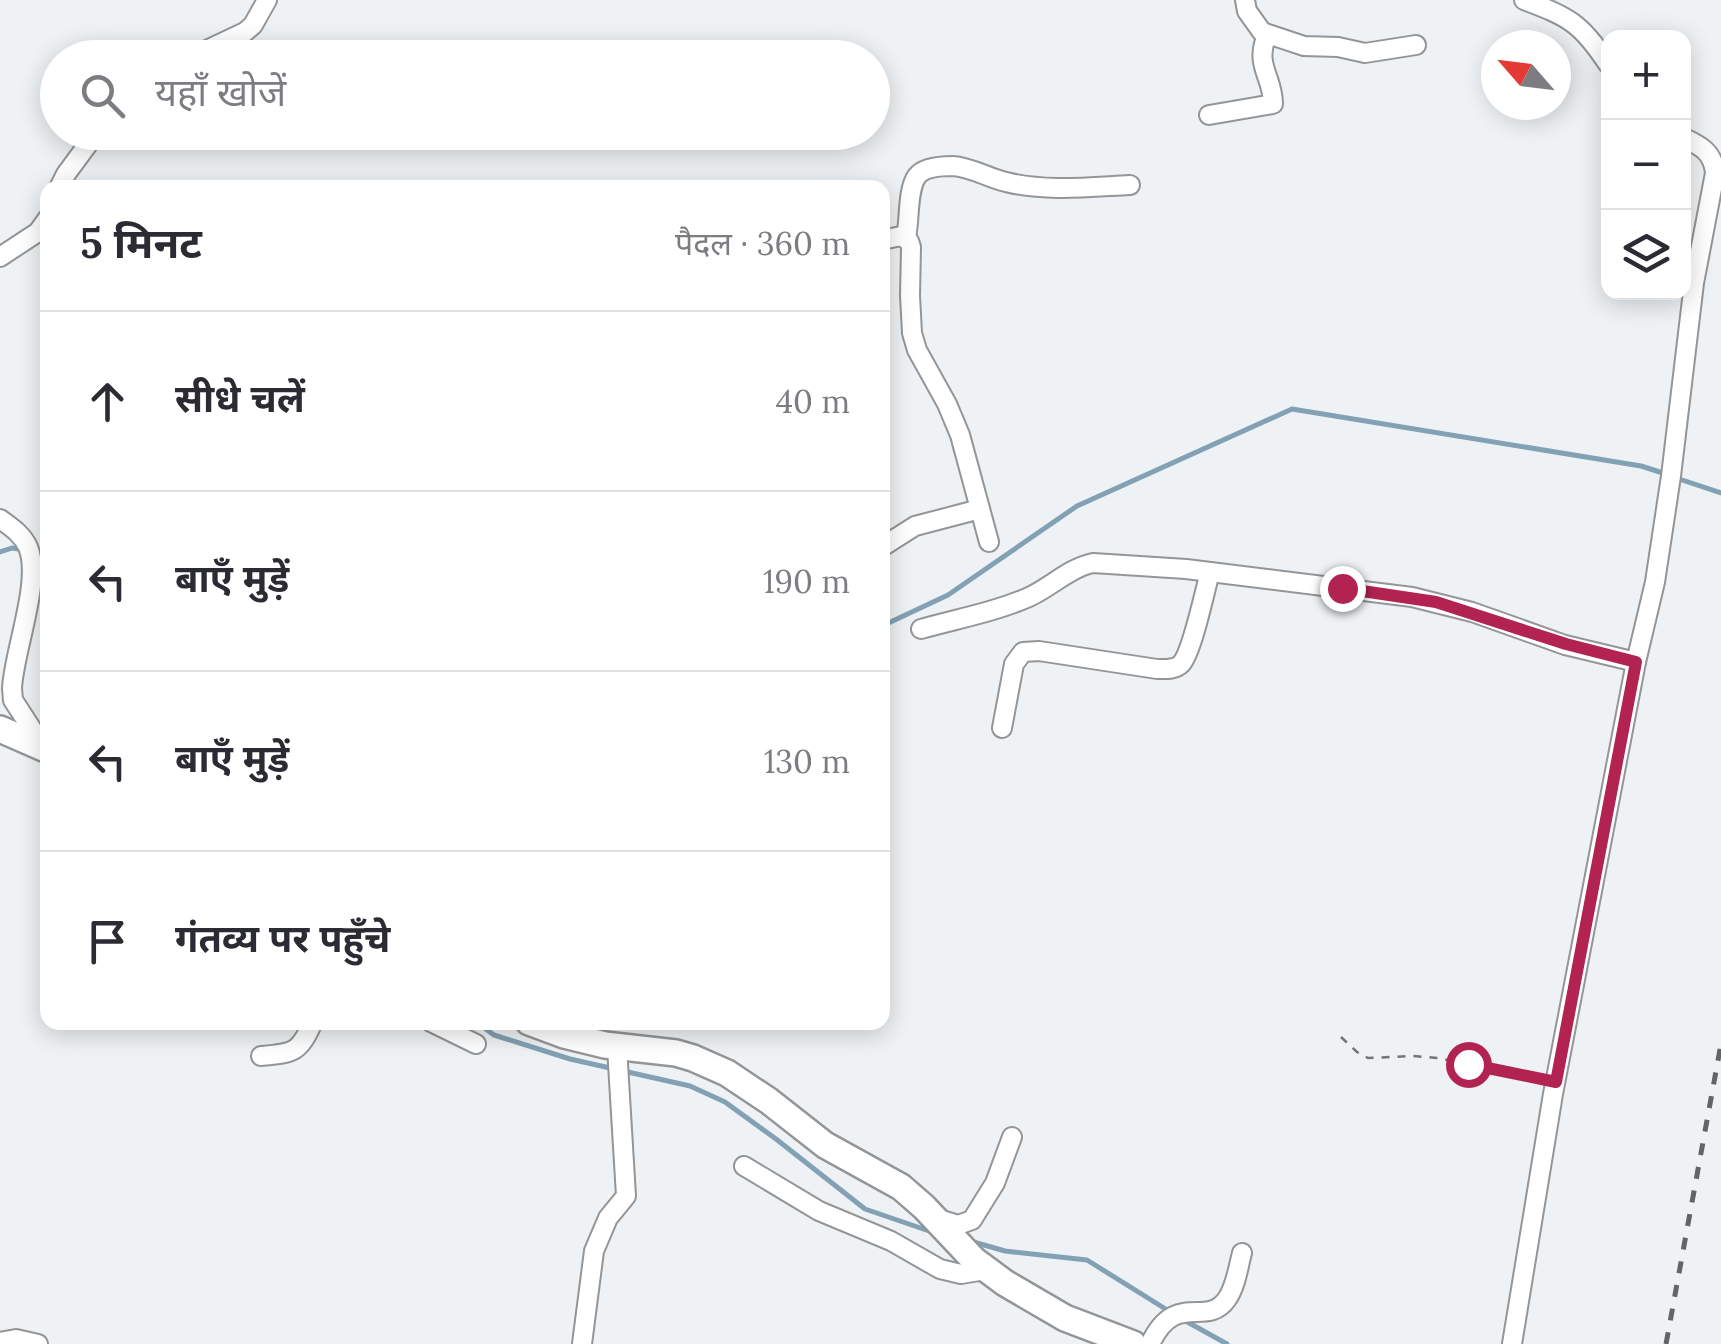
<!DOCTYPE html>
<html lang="hi">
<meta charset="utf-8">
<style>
:root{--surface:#fff;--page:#f7f7f7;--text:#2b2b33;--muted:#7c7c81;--line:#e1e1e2}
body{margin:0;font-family:Lora,"Noto Sans Devanagari",serif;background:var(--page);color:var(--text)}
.controls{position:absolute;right:30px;top:30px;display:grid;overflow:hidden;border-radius:20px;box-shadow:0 5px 25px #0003}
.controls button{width:90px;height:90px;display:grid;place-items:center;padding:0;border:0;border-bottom:2px solid var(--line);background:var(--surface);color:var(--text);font:50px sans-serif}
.compass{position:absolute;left:1481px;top:30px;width:90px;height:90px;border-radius:50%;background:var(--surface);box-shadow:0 5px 25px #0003;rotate:298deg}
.stop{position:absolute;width:30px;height:30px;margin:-22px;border:8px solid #b32352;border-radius:50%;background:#fff}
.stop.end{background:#b32352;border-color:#fff;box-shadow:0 2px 10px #0008}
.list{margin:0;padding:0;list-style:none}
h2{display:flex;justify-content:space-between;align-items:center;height:130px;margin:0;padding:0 40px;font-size:42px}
h2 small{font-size:32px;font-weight:400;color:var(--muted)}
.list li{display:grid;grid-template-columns:65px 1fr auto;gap:30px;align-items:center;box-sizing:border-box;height:180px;padding:0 40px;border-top:2px solid var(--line)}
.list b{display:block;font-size:38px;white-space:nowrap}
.list em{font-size:32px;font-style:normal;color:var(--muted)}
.icon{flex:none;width:55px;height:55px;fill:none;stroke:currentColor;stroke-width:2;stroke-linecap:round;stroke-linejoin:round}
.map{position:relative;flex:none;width:1721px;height:1344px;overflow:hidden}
.search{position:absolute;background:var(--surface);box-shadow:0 5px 25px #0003;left:40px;top:40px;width:850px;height:110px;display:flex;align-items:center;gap:25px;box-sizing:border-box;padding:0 35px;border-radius:55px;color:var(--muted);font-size:38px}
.panel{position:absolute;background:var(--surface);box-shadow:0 5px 25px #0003;left:40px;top:180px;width:850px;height:850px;border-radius:20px}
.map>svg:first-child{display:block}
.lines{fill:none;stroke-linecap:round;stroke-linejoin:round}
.stream{stroke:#82a1b4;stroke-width:5}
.street-casing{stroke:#939597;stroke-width:22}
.secondary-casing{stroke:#939597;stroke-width:30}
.path{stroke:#737476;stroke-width:2.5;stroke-dasharray:8 8;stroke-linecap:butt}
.street{stroke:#fff;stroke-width:18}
.secondary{stroke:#fff;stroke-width:25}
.rail{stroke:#636466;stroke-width:5;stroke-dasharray:12 12;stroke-linecap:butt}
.route{stroke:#b32352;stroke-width:12}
</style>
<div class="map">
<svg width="1721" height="1344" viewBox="0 0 1721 1344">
<rect width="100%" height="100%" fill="#eff2f4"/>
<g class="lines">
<g class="stream">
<path d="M 1676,478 L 1721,493"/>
<path d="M 0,552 L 12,548 L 25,550"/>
<path d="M 882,626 L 948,595 L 1077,506 L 1292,409 L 1641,466 L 1666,474"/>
<path d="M 476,1022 L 494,1035 L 570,1059 L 690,1086 L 725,1102 L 776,1139 L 865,1209 L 935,1233"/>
<path d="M 970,1241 L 1005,1251 L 1087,1260 L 1172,1313"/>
<path d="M 1182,1319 L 1227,1344"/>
</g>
<defs>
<g id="street">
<path d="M 1245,0 L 1247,11 L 1262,32 L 1304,46 L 1338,47 L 1365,53 L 1416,45"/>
<path d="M 1524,0 C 1569,17 1581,23 1608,64"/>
<path d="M 190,58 L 245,32 L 253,25 L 267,0"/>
<path d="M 1209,115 L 1273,104 C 1273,76 1254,66 1267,35"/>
<path d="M 59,188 L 66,174 L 97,132"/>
<path d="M 906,237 C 910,220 907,190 917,176 C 924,167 942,166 953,166 C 971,167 988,178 1006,182 C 1046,192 1089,187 1130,185"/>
<path d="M 882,240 L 901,236 L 909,241 L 911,247 L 910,296 L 912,333 L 917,350 L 947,404 L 960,435 L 989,542"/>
<path d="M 0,257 L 38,232 L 48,218"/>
<path d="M 0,519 C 11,527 22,534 28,547 C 42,581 14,650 12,688 L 13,700 L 44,748"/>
<path d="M 882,547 L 915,526 L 980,509"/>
<path d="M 921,629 C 956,619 995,612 1029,597 C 1051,587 1069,568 1093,563 L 1186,569 L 1412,597 L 1472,612 L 1565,645 L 1636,662"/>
<path d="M 1002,728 L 1014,664 L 1023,652 L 1039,651 L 1157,669 C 1165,669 1175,670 1181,664 C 1192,653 1205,590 1210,572"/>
<path d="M 431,1022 L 476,1044"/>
<path d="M 261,1056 C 294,1053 299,1053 313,1022"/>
<path d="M 744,1166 L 819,1211 L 891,1241 L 940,1269 L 961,1274 L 985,1270"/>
<path d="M 939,1219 L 958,1225 L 972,1220 L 995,1183 L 1012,1137"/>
<path d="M 0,1342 L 16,1339 L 38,1344"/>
<path d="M 582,1344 L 594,1251 L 608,1218 L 626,1196 L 617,1047"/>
<path d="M 1150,1344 C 1176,1289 1206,1329 1227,1299 C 1236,1286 1238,1268 1242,1253"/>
<path d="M 1512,1344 L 1553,1094 L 1636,662 L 1655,582 L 1671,476 L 1694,283 L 1715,173 C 1713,152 1701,146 1684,138"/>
</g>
<g id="secondary">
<path d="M 0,729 L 48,750"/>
<path d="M 529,1022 L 564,1035 L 605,1045 L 676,1053 L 693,1058 L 727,1073 L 769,1101 L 825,1145 L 901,1187 L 924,1207 L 974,1260 L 1005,1283 L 1065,1318 L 1133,1344"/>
</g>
</defs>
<use href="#street" class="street-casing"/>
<use href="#secondary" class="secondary-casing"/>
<path class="path" d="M 1341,1037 L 1357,1052 L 1368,1058 L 1413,1056 L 1438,1058 L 1540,1079"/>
<use href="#street" class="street"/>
<use href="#secondary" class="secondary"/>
<path class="rail" d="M 1666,1344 L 1721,1044"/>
</g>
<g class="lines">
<path class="route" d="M 1342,588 L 1436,602 L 1566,644 L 1636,662 L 1556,1082 L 1468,1064"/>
</g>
</svg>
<div class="controls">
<button>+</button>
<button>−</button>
<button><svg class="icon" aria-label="layers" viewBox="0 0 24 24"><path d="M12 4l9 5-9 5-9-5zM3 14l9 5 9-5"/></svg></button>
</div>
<svg class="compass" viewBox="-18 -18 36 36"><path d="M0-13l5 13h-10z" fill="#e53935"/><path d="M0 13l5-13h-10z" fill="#7c7c81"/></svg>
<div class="stop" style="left:1468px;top:1064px"></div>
<div class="stop end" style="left:1342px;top:588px"></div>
<div class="search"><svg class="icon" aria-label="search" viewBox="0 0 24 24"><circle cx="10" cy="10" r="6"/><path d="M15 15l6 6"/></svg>यहाँ खोजें</div>
<section class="panel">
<h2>5 मिनट<small>पैदल · 360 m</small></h2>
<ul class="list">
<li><svg class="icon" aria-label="ahead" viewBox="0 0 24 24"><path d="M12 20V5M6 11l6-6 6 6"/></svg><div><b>सीधे चलें</b></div><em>40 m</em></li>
<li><svg class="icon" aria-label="left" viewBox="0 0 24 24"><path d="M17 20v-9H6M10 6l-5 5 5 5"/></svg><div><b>बाएँ मुड़ें</b></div><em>190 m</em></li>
<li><svg class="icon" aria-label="left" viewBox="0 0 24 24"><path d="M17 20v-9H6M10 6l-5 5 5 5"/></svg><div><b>बाएँ मुड़ें</b></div><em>130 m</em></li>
<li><svg class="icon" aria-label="arrive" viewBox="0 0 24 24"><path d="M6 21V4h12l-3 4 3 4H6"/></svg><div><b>गंतव्य पर पहुँचे</b></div></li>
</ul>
</section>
</div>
